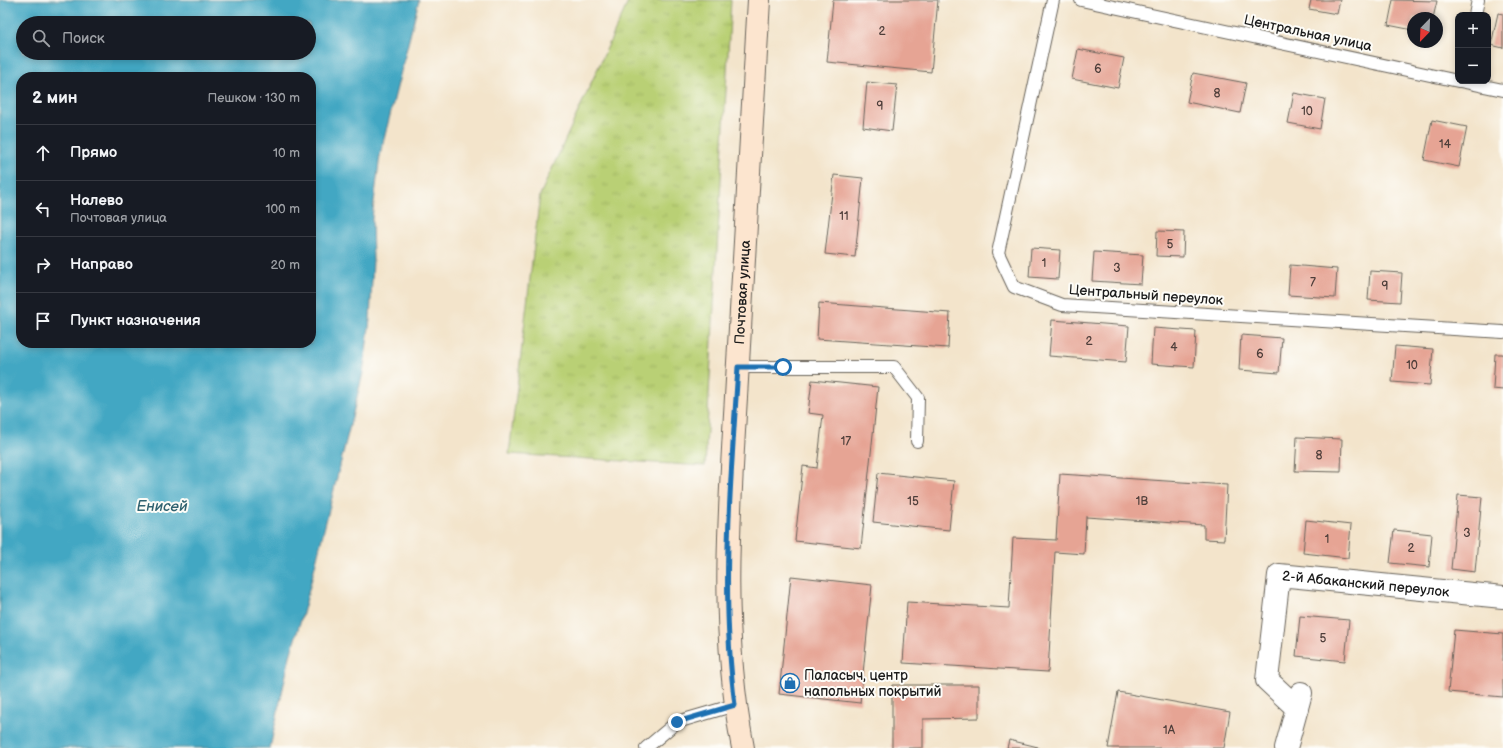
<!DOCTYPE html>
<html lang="ru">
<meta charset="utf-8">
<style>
:root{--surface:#171b24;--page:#242831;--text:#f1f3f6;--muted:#9ea1a6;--line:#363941}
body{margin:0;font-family:"Balsamiq Sans",sans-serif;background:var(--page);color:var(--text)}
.controls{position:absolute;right:12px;top:12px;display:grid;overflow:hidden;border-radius:8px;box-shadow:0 2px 6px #0003}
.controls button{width:36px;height:36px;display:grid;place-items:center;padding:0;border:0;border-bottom:1px solid var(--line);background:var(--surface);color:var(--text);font:20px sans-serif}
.compass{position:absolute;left:1407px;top:12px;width:36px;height:36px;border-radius:50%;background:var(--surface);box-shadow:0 2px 6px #0003;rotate:203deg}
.stop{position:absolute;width:12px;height:12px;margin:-9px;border:3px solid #1f6fb2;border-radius:50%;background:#fff}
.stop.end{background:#1f6fb2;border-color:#fff;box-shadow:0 1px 4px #0008}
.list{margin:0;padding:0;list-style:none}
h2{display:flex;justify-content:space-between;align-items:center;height:52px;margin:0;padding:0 16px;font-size:17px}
h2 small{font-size:13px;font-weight:400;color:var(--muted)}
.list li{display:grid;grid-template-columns:26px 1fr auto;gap:12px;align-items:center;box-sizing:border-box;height:56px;padding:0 16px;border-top:1px solid var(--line)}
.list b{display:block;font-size:15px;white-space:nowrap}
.list p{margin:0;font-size:13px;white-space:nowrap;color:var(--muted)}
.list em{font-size:13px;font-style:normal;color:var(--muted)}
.icon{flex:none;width:22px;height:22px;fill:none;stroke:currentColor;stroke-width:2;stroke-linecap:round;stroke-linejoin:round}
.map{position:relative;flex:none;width:1503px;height:748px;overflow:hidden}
.search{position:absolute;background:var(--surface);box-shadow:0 2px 6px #0003;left:16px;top:16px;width:300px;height:44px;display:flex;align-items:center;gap:10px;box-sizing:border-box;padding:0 14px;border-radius:22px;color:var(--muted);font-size:15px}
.panel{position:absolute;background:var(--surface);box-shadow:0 2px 6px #0003;left:16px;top:72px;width:300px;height:276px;border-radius:16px}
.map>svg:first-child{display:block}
.park{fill:url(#park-tufts);stroke:#6a7648}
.water{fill:#43a7c3;stroke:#306270;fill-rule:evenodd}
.building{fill:#e6a494}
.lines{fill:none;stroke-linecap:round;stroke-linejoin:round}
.service-casing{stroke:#676259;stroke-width:14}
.minor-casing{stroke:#676259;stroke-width:24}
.secondary-casing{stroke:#676259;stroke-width:24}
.service{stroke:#fff;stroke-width:12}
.minor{stroke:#fff;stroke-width:22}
.secondary{stroke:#fce5cf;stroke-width:22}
.route{stroke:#1f6fb2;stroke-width:5}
.labels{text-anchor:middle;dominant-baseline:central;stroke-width:4;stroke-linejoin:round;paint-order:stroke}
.number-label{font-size:12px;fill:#4e3e3a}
.street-label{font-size:14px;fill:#1c1c1c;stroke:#fdfcf7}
.poi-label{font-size:14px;fill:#1c1c1c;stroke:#fdfcf7;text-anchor:start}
.water-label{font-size:15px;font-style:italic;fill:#306270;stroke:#fdfcf7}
</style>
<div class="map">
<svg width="1503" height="748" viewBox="0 0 1503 748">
<defs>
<pattern id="park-tufts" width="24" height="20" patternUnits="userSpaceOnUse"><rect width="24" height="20" fill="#b9d074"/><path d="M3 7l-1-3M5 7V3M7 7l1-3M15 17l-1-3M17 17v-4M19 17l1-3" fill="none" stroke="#9eb264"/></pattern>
</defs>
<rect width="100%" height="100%" fill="#fdfcf7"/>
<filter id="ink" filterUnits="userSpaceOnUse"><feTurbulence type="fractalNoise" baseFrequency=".025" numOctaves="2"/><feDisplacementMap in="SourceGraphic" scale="8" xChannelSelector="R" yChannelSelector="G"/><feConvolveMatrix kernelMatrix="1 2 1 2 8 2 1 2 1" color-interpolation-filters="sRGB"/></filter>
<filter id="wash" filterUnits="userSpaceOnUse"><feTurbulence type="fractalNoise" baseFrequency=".012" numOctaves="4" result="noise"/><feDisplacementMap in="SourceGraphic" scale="16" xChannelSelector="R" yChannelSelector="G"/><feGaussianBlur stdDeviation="0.9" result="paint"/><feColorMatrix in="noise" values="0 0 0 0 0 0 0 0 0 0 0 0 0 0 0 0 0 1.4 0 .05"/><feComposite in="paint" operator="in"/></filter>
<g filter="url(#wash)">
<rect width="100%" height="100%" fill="#f3e4cb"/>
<path class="park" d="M 629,0 L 731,0 L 705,466 L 509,454 L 540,195 Z"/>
<path class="water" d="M 0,0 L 419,0 L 380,155 L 372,218 L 373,260 L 370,320 L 363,373 L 305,606 L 290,656 L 270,748 L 0,748 ZM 23,23 L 309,23 L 309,53 L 23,53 ZM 21,77 L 311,77 L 311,343 L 21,343 Z"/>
<g id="blocks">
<g class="building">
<path d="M 833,0 L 938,0 L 931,72 L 827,62 Z"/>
<path d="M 1311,0 L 1340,0 L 1337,14 L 1309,9 Z"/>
<path d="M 1393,0 L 1437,1 L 1433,18 L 1413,18 L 1413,30 L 1388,25 Z"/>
<path d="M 1498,13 L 1503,14 L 1503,48 L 1491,45 Z"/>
<path d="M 1078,49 L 1124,58 L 1118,88 L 1072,79 Z"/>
<path d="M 1193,73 L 1246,83 L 1240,113 L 1187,102 Z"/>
<path d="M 867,82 L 897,85 L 892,131 L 863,127 Z"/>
<path d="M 1294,93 L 1325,99 L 1320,129 L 1288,123 Z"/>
<path d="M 1432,120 L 1467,127 L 1459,167 L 1424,160 Z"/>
<path d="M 834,175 L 863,178 L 855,257 L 825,254 Z"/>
<path d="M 1157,231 L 1184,232 L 1183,257 L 1156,256 Z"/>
<path d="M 1031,248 L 1060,250 L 1058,279 L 1029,277 Z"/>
<path d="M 1094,252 L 1143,255 L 1141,284 L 1092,281 Z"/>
<path d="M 1290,265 L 1337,269 L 1335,298 L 1288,295 Z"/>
<path d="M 1370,271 L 1402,273 L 1400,302 L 1368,300 Z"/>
<path d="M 819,303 L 950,313 L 948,348 L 817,339 Z"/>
<path d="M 1052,320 L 1129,326 L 1126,362 L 1049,356 Z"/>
<path d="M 1153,328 L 1196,331 L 1194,367 L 1151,364 Z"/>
<path d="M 1241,335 L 1282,338 L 1279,373 L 1239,370 Z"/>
<path d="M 1395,346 L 1433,349 L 1430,385 L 1392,382 Z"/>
<path d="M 1495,354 L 1503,354 L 1503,390 L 1493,389 Z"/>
<path d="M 812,380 L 878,387 L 861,548 L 795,541 L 803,466 L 817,468 L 823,415 L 808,413 Z"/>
<path d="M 1297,437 L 1342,439 L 1341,472 L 1295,471 Z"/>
<path d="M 878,473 L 954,481 L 949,530 L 873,522 Z"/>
<path d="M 1060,474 L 1227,485 L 1224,540 L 1204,539 L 1204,525 L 1086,517 L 1084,554 L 1055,552 L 1048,672 L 903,663 L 907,602 L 1009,608 L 1013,538 L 1056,540 Z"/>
<path d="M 1458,495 L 1482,497 L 1475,572 L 1451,569 Z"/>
<path d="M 1306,520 L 1351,525 L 1348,558 L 1303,553 Z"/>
<path d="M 1394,530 L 1432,534 L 1429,567 L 1390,563 Z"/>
<path d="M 791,576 L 872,585 L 860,703 L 779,694 Z"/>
<path d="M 1300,616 L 1349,620 L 1345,661 L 1296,656 Z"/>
<path d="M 1454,630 L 1503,634 L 1503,697 L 1448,692 Z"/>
<path d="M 892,685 L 979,685 L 979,718 L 923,719 L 923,748 L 892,748 Z"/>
<path d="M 1118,692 L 1230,712 L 1224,748 L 1108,748 Z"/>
<path d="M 1009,740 L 1038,747 L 1038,748 L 1007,748 Z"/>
</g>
</g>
</g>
<g filter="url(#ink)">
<use href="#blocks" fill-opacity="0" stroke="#676259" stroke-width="1"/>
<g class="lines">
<defs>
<g id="service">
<path d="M 1053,0 L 998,253 L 1014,287 L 1062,305 L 1503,332"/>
<path d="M 1081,0 L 1458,81"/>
<path d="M 1475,15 L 1478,0"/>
<path d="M 1460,81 L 1503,90"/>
<path d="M 738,367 L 894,367 L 918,398 L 917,441"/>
<path d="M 646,748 L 677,722 L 735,705"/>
</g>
<g id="minor">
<path id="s1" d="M 1297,708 L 1267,680 L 1279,575 L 1503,597"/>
<path d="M 1286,748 L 1301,693"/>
</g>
<g id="secondary">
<path id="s2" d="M 743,748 C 719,625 730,504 737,380 C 744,253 752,127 759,0"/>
</g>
</defs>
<use href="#service" class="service-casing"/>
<use href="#minor" class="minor-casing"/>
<use href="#secondary" class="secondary-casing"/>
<use href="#service" class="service"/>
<use href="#minor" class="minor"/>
<use href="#secondary" class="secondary"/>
</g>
</g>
<g class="lines" filter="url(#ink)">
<path class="route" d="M 677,722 L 735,705 C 720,592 731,479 738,367 L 783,367"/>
</g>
<defs>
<symbol id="shop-ring" viewBox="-11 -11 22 22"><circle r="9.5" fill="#fdfcf7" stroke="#1f6fb2" stroke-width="1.5"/><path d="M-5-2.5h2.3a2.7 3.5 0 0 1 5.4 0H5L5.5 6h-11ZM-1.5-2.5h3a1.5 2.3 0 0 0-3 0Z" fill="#1f6fb2"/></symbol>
</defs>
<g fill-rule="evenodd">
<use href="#shop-ring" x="779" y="672" width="22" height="22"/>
</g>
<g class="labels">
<g class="number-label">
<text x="882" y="31">2</text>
<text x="1098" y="69">6</text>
<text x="1217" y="93">8</text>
<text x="880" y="106">9</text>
<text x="1307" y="111">10</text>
<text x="1445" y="144">14</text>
<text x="844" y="216">11</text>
<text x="1170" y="244">5</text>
<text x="1044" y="263">1</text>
<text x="1117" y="268">3</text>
<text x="1313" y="282">7</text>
<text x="1385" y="286">9</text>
<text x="1089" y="341">2</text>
<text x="1174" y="347">4</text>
<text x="1260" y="354">6</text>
<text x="1412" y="365">10</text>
<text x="846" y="441">17</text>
<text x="1319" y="455">8</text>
<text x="913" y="501">15</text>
<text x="1142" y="501">1В</text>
<text x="1467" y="533">3</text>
<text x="1327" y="539">1</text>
<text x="1411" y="548">2</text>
<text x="1323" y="638">5</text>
<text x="1169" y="730">1А</text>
</g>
<g class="street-label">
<text transform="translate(1308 33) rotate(12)">Центральная улица</text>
<text stroke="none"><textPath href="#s2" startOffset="457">Почтовая улица</textPath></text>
<text transform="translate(1146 295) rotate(4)">Центральный переулок</text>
<text stroke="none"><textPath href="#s1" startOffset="234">2-й Абаканский переулок</textPath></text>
</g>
<g class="poi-label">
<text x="804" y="675">Паласыч, центр<tspan x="804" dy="16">напольных покрытий</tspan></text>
</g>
<g class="water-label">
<text x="162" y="506">Енисей</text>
</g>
</g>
</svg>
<div class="controls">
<button>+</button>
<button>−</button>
</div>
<svg class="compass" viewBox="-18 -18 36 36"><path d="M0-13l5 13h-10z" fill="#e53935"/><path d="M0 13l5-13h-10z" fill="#9ea1a6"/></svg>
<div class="stop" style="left:783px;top:367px"></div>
<div class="stop end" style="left:677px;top:722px"></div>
<div class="search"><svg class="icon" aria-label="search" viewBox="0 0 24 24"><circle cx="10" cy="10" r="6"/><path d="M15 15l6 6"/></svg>Поиск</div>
<section class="panel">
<h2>2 мин<small>Пешком · 130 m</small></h2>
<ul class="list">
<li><svg class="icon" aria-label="ahead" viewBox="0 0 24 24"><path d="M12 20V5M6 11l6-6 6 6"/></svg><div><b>Прямо</b></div><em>10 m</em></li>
<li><svg class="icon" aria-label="left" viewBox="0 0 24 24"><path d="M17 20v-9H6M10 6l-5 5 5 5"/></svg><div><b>Налево</b><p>Почтовая улица</p></div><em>100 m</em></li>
<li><svg class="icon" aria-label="right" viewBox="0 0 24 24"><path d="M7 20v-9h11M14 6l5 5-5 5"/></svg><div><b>Направо</b></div><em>20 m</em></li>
<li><svg class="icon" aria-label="arrive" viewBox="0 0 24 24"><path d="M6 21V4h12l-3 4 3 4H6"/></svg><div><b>Пункт назначения</b></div></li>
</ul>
</section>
</div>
